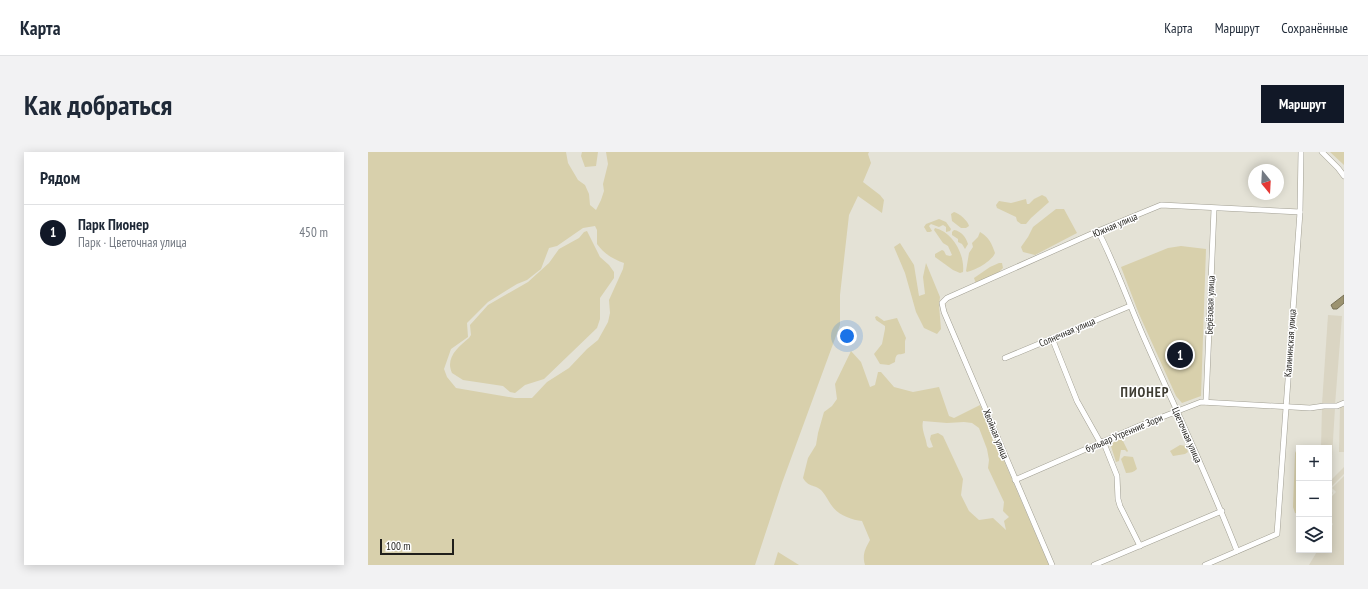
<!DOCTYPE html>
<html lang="ru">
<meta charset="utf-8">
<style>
:root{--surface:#fff;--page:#f2f2f3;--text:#1f2937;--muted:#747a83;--line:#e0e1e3;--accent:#111827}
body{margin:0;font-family:"PT Sans Narrow",sans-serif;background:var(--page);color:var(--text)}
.controls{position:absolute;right:12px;bottom:12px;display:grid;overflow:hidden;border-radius:0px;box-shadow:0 2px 10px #0003}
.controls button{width:36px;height:36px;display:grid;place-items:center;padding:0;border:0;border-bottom:1px solid var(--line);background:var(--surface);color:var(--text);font:20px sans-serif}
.compass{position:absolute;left:880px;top:12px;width:36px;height:36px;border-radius:50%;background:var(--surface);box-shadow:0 2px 10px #0003;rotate:162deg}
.scale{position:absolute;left:12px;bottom:10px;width:74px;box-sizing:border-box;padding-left:4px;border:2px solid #201f1b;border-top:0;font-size:11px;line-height:14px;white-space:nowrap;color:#201f1b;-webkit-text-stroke:3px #fff;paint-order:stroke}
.you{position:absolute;left:479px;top:184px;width:14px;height:14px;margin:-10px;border:3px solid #fff;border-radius:50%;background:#1a73e8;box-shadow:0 0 0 6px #1a73e833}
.badge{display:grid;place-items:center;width:26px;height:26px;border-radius:50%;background:var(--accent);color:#fff;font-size:13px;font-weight:700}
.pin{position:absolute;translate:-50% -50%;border:2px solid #fff;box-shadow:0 1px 4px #0006}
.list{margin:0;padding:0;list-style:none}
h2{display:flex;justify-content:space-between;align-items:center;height:52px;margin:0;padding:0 16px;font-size:17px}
h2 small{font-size:13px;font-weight:400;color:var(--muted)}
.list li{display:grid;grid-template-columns:26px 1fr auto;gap:12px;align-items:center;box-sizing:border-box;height:56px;padding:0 16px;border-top:1px solid var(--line)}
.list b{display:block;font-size:15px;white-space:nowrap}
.list p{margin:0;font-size:13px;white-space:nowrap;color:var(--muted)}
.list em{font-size:13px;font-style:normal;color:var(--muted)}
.icon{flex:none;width:22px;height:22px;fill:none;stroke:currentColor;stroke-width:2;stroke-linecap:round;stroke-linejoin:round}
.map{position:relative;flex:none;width:976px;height:413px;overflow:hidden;border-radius:0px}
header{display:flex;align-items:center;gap:24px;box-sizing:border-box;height:56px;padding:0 20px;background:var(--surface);border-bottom:1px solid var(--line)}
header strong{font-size:19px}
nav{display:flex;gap:22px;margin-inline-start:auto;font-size:14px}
.intro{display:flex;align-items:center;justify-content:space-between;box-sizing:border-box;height:96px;padding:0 24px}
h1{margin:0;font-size:28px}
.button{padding:10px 18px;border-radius:0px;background:var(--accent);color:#fff;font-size:14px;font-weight:700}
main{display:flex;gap:24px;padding:0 24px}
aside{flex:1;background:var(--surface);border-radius:0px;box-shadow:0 2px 10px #0003}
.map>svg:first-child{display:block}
.built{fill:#dad5c3}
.green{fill:#d8d0ac;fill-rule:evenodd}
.water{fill:#9c9370;stroke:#777056}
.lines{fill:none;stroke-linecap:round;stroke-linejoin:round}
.minor-casing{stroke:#a09e92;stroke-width:6}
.minor{stroke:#fff;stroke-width:5}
.labels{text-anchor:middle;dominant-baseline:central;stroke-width:3;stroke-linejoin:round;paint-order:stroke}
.street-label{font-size:10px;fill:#201f1b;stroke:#fff}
.district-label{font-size:14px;font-weight:bold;letter-spacing:1px;fill:#3f3d33;stroke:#fff}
</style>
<header>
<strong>Карта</strong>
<nav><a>Карта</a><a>Маршрут</a><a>Сохранённые</a></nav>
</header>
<div class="intro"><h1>Как добраться</h1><a class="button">Маршрут</a></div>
<main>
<aside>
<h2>Рядом<small></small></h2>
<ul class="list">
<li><span class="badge">1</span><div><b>Парк Пионер</b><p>Парк · Цветочная улица</p></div><em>450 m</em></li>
</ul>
</aside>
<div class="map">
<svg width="976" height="413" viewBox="0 0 976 413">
<rect width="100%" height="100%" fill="#e4e2d6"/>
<g class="built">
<path d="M 960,163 L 974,164 L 967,253 L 954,252 Z"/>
<path d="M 954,255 L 967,256 L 963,321 L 961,321 L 961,296 L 953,296 Z"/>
<path d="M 972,255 L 976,255 L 976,300 L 971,300 Z"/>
<path d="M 976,315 L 976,322 L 961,337 L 965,341 L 961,345 L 961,330 Z"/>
<path d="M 976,324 L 976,413 L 941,413 L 950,398 L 961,398 L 961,379 L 965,372 L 961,368 L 961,352 L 962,350 L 961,347 L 968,340 L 964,336 Z"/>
</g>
<g class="green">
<path d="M 0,0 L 198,0 L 200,11 L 210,28 L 217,33 L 221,42 L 222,53 L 228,58 L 233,48 L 236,39 L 235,32 L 240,12 L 238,0 L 501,0 L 500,2 L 503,11 L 495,30 L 512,43 L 516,48 L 514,61 L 490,44 L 481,63 L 472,143 L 472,173 L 414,331 L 387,413 L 0,413 ZM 227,74 L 229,78 L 229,92 C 236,102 245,107 256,111 L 255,117 L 241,148 L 242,161 L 240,170 L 230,188 L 219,197 L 201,216 L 179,230 L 164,246 L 147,246 L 88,236 L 79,225 L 76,217 L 83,197 L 100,185 L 99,171 L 120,150 L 149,132 L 159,128 L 173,117 L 181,96 L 189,94 L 215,76 Z"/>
<path d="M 214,0 L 230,0 L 228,14 L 217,15 L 213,4 Z"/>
<path d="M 962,0 L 976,0 L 976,13 Z"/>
<path d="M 674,43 L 678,45 L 681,50 L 663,66 L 658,72 L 653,72 L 649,69 L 648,65 L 629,56 L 628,53 L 631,49 L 643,51 L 658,47 L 659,52 L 661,52 L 666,47 Z"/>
<path d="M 688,57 L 696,57 L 709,81 L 667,103 L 655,100 L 653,95 L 660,85 L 665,75 Z"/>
<path d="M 586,60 C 591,61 600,69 601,74 L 598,76 L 593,76 L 584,69 L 583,62 Z"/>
<path d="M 571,67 L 578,70 L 583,77 L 582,79 L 578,80 L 578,75 L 575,73 L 571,75 L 563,72 L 561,74 L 564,79 L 562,80 L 559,80 L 556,75 L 558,72 Z"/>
<path d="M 567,76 C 585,80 597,103 595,120 L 592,121 L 585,118 L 567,105 L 567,102 L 574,98 L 576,99 L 578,103 L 582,104 L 584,103 L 580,94 L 575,91 L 566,78 Z"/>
<path d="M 586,78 C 593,79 598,85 600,92 L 597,97 L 594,92 L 590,90 L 590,87 L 584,83 L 584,80 Z"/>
<path d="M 219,79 L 232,105 L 241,113 L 246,120 L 246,126 L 232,146 L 232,167 L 229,176 L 176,227 L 157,233 L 147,241 L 142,240 L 135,234 L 95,228 L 84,221 C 77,206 90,195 101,186 L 103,183 L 102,173 L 120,153 L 160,130 L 181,111 L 191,97 L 211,86 L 216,80 Z"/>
<path d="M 612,80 C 621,85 624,92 627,101 C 624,109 608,118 599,120 L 598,119 L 601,101 L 605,95 L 604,91 L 610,85 Z"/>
<path d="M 532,91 L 546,113 L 551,144 L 557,142 L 555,125 L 558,111 L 572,145 L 571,153 L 573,177 L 569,182 L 556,176 L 548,160 L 537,121 L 526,95 Z"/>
<path d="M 813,94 L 838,97 L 833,244 L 814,251 L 808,244 L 771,162 L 753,115 L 800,96 Z"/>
<path d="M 631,111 L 634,111 L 635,116 L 631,120 L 608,132 L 606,126 L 622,115 Z"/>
<path d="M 509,164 L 516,169 L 529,166 L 538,186 L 537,189 L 537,201 C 531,204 528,199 527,210 L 521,213 L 512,212 L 506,202 L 514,192 L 517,177 L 517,174 L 508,168 L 507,165 Z"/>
<path d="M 483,199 L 493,210 L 502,235 L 507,233 L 510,220 L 513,220 L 526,235 L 545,240 L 571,235 L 581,264 L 586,266 L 612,253 L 681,413 L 497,413 C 494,403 497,397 502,388 L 494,369 C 484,368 470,363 464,354 C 460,349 458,343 453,338 C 446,332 441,336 435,326 L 440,306 L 448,293 L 450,281 L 456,260 L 464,254 L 469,247 L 467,232 ZM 555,269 L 579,271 L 596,270 L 604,271 L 611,276 L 619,297 L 621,308 L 620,316 L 636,350 L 635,359 L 641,365 L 636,369 L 638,378 L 625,366 L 611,368 L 601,359 L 593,343 L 595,327 L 575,284 L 570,281 L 563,283 L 562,287 L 565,295 L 561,296 L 559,294 C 558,285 553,278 555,269 Z"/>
<path d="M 754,287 L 760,299 L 759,300 L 757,298 L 753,298 L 751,309 L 748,310 L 742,291 Z"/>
<path d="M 812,293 L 818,294 L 820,300 L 817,302 L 805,304 L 802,299 Z"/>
<path d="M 929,297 L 931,297 L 931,362 L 927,361 L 925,355 L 927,301 Z"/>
<path d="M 756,304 L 765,305 L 769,317 C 766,320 762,321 758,321 L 753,307 Z"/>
<path d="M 410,400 L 431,413 L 406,413 Z"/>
</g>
<path class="water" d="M 976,143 L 976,151 L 969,157 L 965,157 L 963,153 Z"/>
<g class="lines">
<defs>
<g id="minor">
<path d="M 954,0 L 970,16 L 976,24"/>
<path d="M 730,79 C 748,114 761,152 777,188 C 808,258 841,327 869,399"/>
<path d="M 684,186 L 709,249 L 732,290"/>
<path d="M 637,206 L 762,154"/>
<path d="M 838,250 L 846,57"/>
<path d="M 735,289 L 749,324 L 750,347 L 752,354 L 772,394"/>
<path d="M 647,328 L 771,274 L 833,250 L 942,256 L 956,254 L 969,254 L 976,251"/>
<path d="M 684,413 L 576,160 L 574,151 L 579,146 L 730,79 L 793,53 L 932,60"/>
<path d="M 726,413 L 854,359"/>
<path d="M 837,413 L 909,382 L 932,60 L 933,0"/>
</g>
</defs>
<use href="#minor" class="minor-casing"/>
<use href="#minor" class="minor"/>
</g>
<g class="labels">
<g class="street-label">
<text transform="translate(747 73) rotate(-23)">Южная улица</text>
<text transform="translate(842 153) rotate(-88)">Берёзовая улица</text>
<text transform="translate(699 180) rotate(-23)">Солнечная улица</text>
<text transform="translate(922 191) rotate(-86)">Калининская улица</text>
<text transform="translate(756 281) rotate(-23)">бульвар Утренние Зори</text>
<text transform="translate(628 282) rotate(68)">Хвойная улица</text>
<text transform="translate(819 283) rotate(66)">Цветочная улица</text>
</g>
<g class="district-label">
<text x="777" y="240">ПИОНЕР</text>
</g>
</g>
</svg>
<div class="controls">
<button>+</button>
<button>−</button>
<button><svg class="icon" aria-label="layers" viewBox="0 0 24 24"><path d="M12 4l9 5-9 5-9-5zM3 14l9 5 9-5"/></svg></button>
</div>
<svg class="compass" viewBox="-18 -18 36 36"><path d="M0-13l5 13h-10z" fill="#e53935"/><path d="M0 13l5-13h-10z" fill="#747a83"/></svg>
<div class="scale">100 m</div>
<div class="you"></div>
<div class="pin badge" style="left:812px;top:203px">1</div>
</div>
</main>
